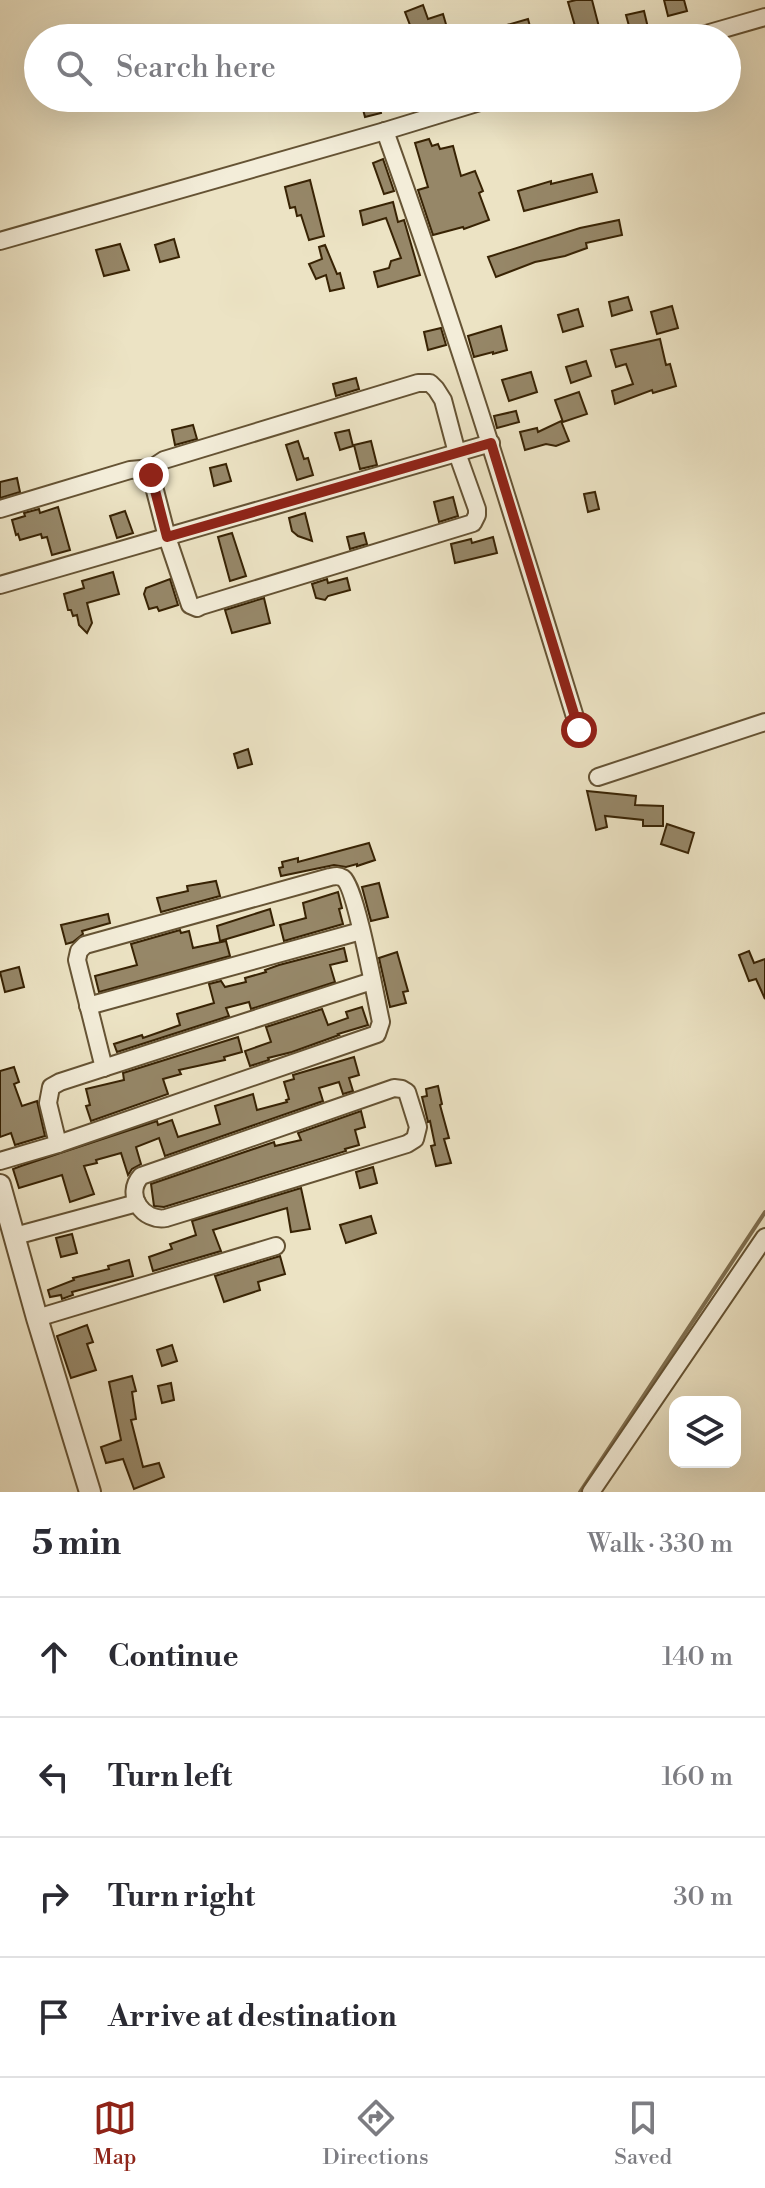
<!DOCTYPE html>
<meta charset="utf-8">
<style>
:root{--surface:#fff;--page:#f7f7f7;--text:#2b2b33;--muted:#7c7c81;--line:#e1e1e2;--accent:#8f2418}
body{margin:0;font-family:"Libre Bodoni",serif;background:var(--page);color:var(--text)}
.controls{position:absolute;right:24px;bottom:24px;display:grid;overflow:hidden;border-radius:16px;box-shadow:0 8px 32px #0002}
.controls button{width:72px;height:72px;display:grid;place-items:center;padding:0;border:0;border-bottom:2px solid var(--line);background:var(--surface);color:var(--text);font:40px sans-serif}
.stop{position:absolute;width:24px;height:24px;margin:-18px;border:6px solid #8f2418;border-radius:50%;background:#fff}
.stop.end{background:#8f2418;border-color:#fff;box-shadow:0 2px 8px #0008}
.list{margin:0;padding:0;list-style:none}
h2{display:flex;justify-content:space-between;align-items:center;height:104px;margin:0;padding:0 32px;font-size:34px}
h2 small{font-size:26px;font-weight:400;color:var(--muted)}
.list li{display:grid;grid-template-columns:52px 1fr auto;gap:24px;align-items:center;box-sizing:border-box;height:120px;padding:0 32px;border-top:2px solid var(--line)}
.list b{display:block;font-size:30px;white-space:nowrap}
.list em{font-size:26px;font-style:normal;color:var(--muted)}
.icon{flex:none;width:44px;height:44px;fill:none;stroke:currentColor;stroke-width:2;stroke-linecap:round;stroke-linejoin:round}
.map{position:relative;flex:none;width:765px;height:1492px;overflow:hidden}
.search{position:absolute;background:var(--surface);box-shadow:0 8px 32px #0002;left:24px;right:24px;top:24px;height:88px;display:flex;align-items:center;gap:20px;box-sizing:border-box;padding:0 28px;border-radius:44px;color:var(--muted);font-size:30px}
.sheet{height:584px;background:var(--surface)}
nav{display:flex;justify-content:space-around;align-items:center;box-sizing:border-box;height:112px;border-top:2px solid var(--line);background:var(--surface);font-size:22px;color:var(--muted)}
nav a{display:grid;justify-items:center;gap:4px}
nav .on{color:var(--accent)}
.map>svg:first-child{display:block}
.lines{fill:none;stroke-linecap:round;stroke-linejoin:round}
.stream{stroke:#7f6f50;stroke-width:4}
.building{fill:#968768;stroke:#382304;stroke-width:2}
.minor-casing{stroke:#655334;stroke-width:20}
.tertiary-casing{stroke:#655334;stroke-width:24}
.minor{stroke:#f3edd9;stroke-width:16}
.tertiary{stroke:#f3edd9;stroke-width:20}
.route{stroke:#8f2418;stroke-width:10}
</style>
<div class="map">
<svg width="765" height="1492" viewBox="0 0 765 1492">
<rect width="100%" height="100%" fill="#ece3c4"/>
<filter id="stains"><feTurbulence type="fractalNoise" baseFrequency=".0025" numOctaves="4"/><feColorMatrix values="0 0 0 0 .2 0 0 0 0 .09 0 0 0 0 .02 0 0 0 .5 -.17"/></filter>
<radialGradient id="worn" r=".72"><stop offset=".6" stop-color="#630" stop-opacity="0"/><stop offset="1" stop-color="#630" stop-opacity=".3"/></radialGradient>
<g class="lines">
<path class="stream" d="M 580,1492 L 765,1212"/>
</g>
<g class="building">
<path d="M 576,0 L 592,0 L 599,27 L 577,33 L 568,2 Z"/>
<path d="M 664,0 L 684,0 L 687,11 L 668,16 Z"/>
<path d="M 423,5 L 428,19 L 443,14 L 450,38 L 415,38 L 405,12 Z"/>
<path d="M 644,11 L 649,32 L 632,37 L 626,15 Z"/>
<path d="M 528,19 L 533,38 L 510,38 L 507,25 Z"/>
<path d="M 360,98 L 378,98 L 381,113 L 365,117 Z"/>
<path d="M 429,139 L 432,146 L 438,144 L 440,149 L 453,146 L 461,176 L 475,171 L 483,191 L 479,193 L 489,220 L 464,229 L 463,227 L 433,235 L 418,190 L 428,187 L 415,143 Z"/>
<path d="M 383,159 L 394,191 L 384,194 L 373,163 Z"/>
<path d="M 592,174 L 597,192 L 524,211 L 518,191 L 551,181 L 551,184 Z"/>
<path d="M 310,180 L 324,236 L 309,240 L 301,215 L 297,216 L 295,207 L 290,208 L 285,187 Z"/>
<path d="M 393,202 L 398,222 L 404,220 L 420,275 L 378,287 L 374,272 L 389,268 L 391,261 L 401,258 L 386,218 L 363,225 L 360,211 Z"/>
<path d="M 619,220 L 622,235 L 586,243 L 587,248 L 565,256 L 535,262 L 496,277 L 488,257 L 580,228 Z"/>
<path d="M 174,239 L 179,257 L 160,262 L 155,245 Z"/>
<path d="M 120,244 L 129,270 L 104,276 L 96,250 Z"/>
<path d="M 325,245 L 337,274 L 340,273 L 344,288 L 330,291 L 326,275 L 316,279 L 309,264 L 322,259 L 319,247 Z"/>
<path d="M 628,297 L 632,310 L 612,316 L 609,302 Z"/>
<path d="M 672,306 L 678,328 L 657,334 L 651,312 Z"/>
<path d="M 578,309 L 583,326 L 563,332 L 558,315 Z"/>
<path d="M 501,326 L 507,350 L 493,354 L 493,352 L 474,357 L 468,336 Z"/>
<path d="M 441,328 L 446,345 L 428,350 L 424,332 Z"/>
<path d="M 660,339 L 666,365 L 670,364 L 676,386 L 653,393 L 652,390 L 615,404 L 612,391 L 633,384 L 626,364 L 616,367 L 611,350 Z"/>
<path d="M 586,361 L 591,376 L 571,383 L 566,367 Z"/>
<path d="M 531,372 L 537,392 L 509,401 L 502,380 Z"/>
<path d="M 356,378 L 359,389 L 336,396 L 333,384 Z"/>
<path d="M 579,392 L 587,414 L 563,422 L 555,400 Z"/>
<path d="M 516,411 L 519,422 L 497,428 L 494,416 Z"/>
<path d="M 561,421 L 569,441 L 556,446 L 546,444 L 525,450 L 520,432 L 537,428 L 538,432 Z"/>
<path d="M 193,425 L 197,439 L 175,445 L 172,430 Z"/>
<path d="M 349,430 L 353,446 L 340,450 L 335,433 Z"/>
<path d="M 298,441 L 304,459 L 308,458 L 313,475 L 297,480 L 286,445 Z"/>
<path d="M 371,441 L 377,465 L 360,469 L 354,445 Z"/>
<path d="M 226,464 L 231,481 L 214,486 L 210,468 Z"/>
<path d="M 17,478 L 20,492 L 0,498 L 0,482 Z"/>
<path d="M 595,492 L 599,509 L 588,512 L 584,494 Z"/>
<path d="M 453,497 L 458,516 L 439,522 L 434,502 Z"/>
<path d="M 58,507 L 70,550 L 52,555 L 47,537 L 42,538 L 41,534 L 20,540 L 18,534 L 16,535 L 12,520 L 25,516 L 24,513 L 39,509 L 40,513 Z"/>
<path d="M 125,511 L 133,533 L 117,538 L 110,516 Z"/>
<path d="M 305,513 L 312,541 L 298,536 L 292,531 L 289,518 Z"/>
<path d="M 232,533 L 246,576 L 230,581 L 218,537 Z"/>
<path d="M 364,533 L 367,544 L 350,549 L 347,537 Z"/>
<path d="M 493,537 L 497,553 L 455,563 L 451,544 L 471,539 L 472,543 Z"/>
<path d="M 113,572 L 119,594 L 87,603 L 92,623 L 87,633 L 79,625 L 77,615 L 73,616 L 71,610 L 68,610 L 64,594 L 84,588 L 82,581 Z"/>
<path d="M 347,578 L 350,590 L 328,596 L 325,600 L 316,598 L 312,584 L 327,579 L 328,583 Z"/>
<path d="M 170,579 L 178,605 L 159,611 L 157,607 L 149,609 L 144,594 L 146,588 Z"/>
<path d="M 264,598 L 270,623 L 232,633 L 225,610 Z"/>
<path d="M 248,749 L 252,764 L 238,768 L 234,754 Z"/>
<path d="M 587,791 L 636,796 L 635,805 L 663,806 L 663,826 L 643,826 L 643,820 L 605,816 L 607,827 L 596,830 Z"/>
<path d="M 667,824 L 694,833 L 688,853 L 661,844 Z"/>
<path d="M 369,843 L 375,860 L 357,866 L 357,864 L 346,867 L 334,865 L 281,876 L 279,868 L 283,867 L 282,862 L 298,858 L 298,862 Z"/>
<path d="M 216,881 L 220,896 L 161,912 L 157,898 L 188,891 L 187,886 Z"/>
<path d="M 379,883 L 388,917 L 371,921 L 362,887 Z"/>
<path d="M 338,892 L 342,908 L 339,909 L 343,924 L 284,941 L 280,925 L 306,918 L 303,903 Z"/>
<path d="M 270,909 L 274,925 L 220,941 L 217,926 Z"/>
<path d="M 108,914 L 110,923 L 82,931 L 83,934 L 73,942 L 66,944 L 61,925 Z"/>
<path d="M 180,930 L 181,933 L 189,931 L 193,948 L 226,941 L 230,956 L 99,992 L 95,976 L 137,965 L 131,944 Z"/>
<path d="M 344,948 L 347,961 L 330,965 L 335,982 L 251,1009 L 249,1002 L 226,1008 L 229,1016 L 117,1052 L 114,1044 L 142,1035 L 143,1038 L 180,1025 L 177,1014 L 214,1003 L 209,984 L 221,981 L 225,987 L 246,982 L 245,978 L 266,972 L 265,970 L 279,965 Z"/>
<path d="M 749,951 L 754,963 L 765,959 L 765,999 L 756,979 L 749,981 L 739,955 Z"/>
<path d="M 397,952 L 408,991 L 403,992 L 406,1003 L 390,1007 L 379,958 Z"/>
<path d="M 19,967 L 24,987 L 5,992 L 0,972 Z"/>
<path d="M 362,1007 L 368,1025 L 338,1034 L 339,1035 L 292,1052 L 268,1058 L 269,1060 L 250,1066 L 245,1051 L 271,1042 L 266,1027 L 322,1009 L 328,1025 L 348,1018 L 346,1012 Z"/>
<path d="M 238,1037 L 242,1052 L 224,1057 L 225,1060 L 179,1070 L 181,1074 L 163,1079 L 168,1094 L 91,1121 L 86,1106 L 90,1105 L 86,1089 L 124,1080 L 123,1073 Z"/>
<path d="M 354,1057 L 359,1075 L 349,1078 L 353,1091 L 343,1094 L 339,1082 L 319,1088 L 323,1101 L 165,1156 L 159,1138 L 136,1147 L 141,1164 L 132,1169 L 128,1175 L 121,1153 L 96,1160 L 97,1163 L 84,1166 L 94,1194 L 70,1202 L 62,1175 L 19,1188 L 13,1169 L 21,1166 L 157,1121 L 158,1125 L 172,1120 L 178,1137 L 220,1124 L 215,1106 L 253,1094 L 257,1110 L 287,1102 L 286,1100 L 289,1099 L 284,1082 L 294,1079 L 293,1075 Z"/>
<path d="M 14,1067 L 19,1082 L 14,1084 L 22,1106 L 37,1101 L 45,1136 L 15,1145 L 11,1133 L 0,1137 L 0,1071 Z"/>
<path d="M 438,1086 L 442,1104 L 440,1105 L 449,1138 L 444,1139 L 451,1163 L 436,1166 L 431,1146 L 435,1145 L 430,1121 L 428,1122 L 422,1097 L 427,1096 L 426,1089 Z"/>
<path d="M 361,1111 L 365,1127 L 355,1130 L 359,1145 L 345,1149 L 346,1151 L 164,1207 L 154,1206 L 151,1184 L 274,1142 L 275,1146 L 301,1140 L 298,1133 Z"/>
<path d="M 373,1167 L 377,1183 L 360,1188 L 356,1172 Z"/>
<path d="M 301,1188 L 310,1229 L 291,1232 L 287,1208 L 213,1230 L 221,1251 L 153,1271 L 149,1257 L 172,1249 L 170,1244 L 196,1235 L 192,1221 Z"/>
<path d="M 371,1216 L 376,1233 L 346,1243 L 340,1225 Z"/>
<path d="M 72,1234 L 77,1253 L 61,1257 L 56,1238 Z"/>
<path d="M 280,1256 L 285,1274 L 258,1282 L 260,1290 L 224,1302 L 215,1276 Z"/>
<path d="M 129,1260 L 133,1276 L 72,1292 L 73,1295 L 62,1299 L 61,1295 L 50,1297 L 48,1290 L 74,1280 L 73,1278 L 109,1269 L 108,1266 Z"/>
<path d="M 87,1325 L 93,1342 L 87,1344 L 96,1370 L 71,1378 L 57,1336 Z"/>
<path d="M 172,1345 L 177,1361 L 162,1366 L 157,1350 Z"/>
<path d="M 132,1376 L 136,1391 L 132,1392 L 136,1419 L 131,1420 L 143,1467 L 159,1463 L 164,1477 L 134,1489 L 123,1459 L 106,1463 L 101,1447 L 121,1440 L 109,1382 Z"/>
<path d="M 171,1383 L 174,1400 L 162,1403 L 158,1386 Z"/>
</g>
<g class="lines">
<defs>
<g id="minor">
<path d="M 692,38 L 765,17"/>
<path d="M 385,131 C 456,329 517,529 579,730"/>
<path d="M 0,241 L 385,131 L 493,98"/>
<path d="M 418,383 L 430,383 L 436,389 L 443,400 L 457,453 L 477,509 L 477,515 L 473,523 L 201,606 L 197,608 L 190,605 L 167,537 L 151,475 L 152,468 L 164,460 Z"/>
<path d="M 0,509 L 130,470 L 152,468"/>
<path d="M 0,585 L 491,443"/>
<path d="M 598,777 L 765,722"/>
<path d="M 88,1006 L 361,931"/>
<path d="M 394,1088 L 402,1089 L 407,1092 L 418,1127 L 415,1139 L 407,1144 L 166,1218 C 143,1222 124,1195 141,1176 Z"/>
<path d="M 58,1144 L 48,1103 L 51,1087 L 60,1082 L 372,981"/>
<path d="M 0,1161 L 58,1144 L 377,1034 L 381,1022 C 376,1000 356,887 343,878 C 338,875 335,876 330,877 L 85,945 L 79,951 L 77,960 L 104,1068"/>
<path d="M 15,1236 L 137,1203"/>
<path d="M 37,1318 L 276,1246"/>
<path d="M 591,1492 L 765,1237"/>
</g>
<path id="tertiary" d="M 0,1185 L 37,1318 L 90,1492"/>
</defs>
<use href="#minor" class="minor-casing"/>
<use href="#tertiary" class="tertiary-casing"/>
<use href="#minor" class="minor"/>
<use href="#tertiary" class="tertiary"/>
</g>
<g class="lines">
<path class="route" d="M 151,475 L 167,537 L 491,443 L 579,730"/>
</g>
<rect width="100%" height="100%" filter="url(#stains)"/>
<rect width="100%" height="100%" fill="url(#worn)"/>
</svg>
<div class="controls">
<button><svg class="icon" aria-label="layers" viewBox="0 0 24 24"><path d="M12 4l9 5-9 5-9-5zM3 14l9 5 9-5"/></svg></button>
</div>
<div class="stop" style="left:579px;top:730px"></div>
<div class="stop end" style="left:151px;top:475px"></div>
<div class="search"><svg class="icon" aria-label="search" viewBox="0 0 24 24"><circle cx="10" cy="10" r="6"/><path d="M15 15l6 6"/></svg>Search here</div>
</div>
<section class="sheet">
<h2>5 min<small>Walk · 330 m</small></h2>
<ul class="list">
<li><svg class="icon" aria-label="ahead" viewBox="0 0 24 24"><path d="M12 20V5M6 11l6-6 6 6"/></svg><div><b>Continue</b></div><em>140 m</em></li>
<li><svg class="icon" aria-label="left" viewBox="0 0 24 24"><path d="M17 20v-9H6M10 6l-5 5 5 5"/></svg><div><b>Turn left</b></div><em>160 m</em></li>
<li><svg class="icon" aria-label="right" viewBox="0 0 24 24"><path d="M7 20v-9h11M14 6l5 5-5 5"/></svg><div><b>Turn right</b></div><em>30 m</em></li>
<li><svg class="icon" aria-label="arrive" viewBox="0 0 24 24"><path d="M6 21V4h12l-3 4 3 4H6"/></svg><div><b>Arrive at destination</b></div></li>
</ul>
</section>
<nav>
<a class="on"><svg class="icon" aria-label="map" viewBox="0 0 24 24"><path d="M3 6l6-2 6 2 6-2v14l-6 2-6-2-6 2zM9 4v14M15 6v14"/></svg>Map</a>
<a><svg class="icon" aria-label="directions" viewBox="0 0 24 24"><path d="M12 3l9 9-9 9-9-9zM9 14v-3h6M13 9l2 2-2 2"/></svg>Directions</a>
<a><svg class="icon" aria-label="saved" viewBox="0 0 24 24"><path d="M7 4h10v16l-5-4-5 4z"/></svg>Saved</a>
</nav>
